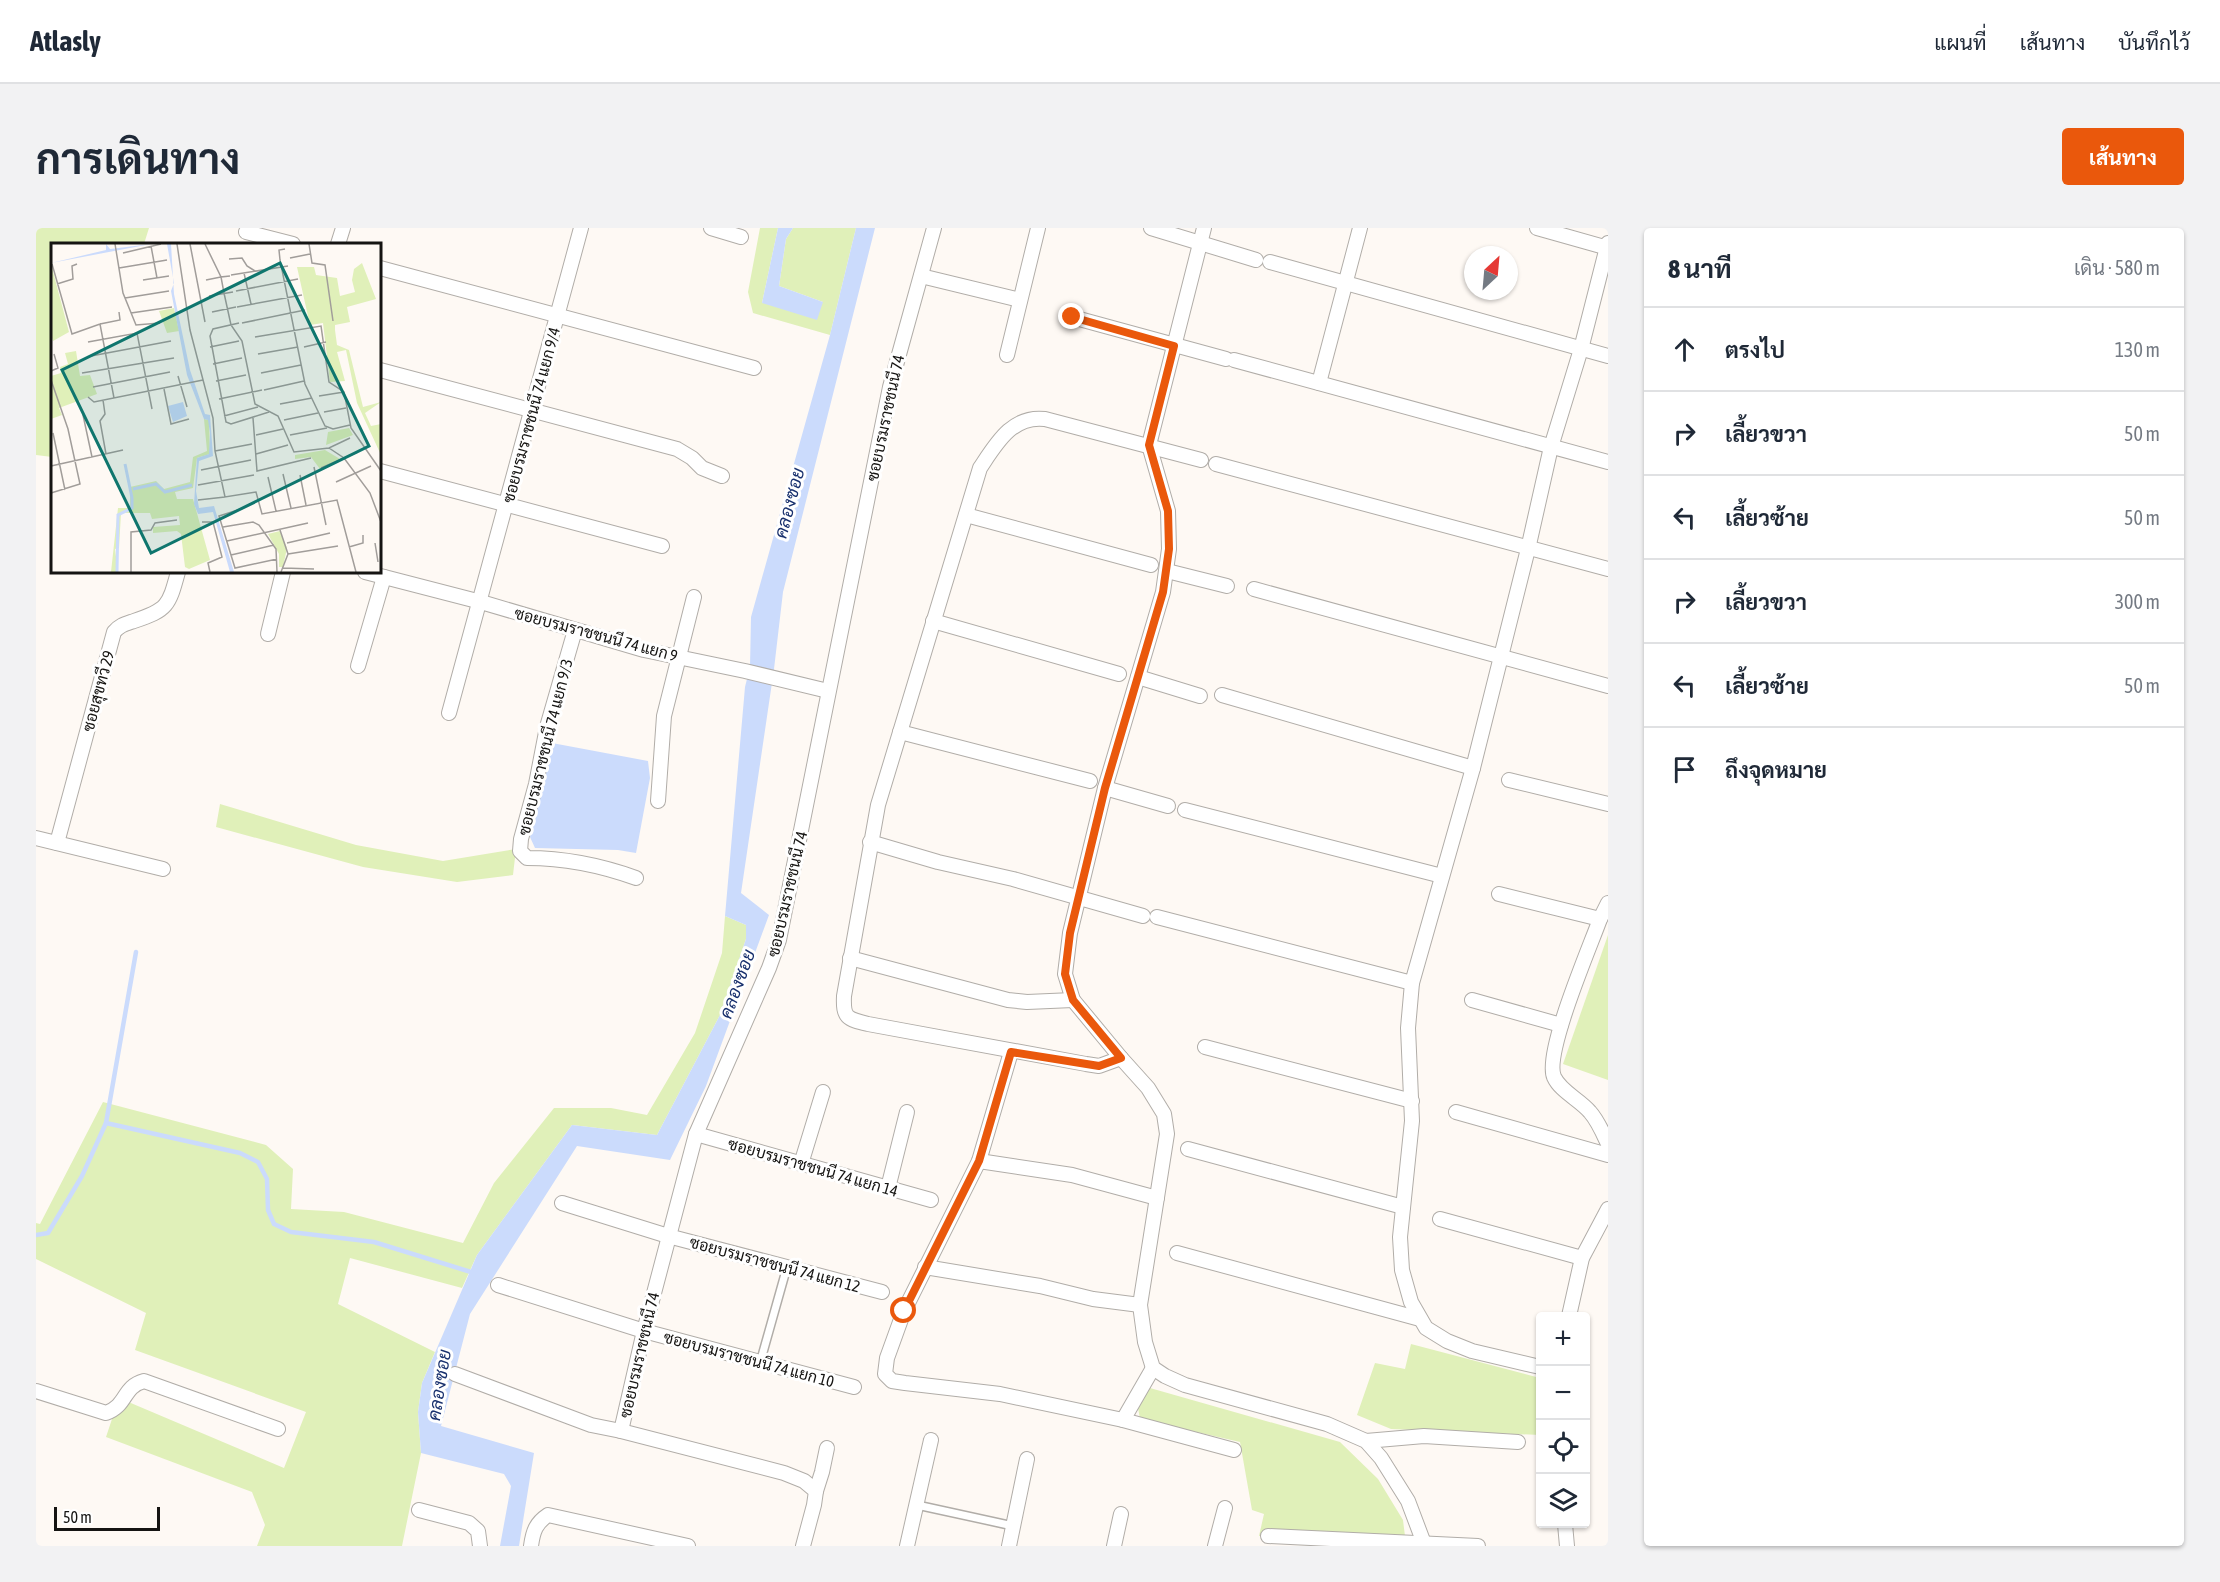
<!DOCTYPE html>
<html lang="th">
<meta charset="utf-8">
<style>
:root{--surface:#fff;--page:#f2f2f3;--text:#1f2937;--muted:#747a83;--line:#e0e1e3;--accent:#ea580c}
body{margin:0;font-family:"Asap Condensed",Sarabun,sans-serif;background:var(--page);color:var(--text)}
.controls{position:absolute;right:18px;bottom:18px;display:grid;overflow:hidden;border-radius:6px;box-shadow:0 2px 4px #0004}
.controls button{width:54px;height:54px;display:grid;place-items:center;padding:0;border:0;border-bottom:2px solid var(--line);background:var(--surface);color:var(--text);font:30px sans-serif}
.compass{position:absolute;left:1428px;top:18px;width:54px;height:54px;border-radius:50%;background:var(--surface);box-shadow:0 2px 4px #0004;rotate:26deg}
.scale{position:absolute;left:18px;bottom:15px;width:106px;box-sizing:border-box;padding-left:6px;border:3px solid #151412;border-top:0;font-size:16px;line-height:21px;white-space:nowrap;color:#151412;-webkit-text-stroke:4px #fff;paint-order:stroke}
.stop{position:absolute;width:18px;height:18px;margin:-14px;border:4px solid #ea580c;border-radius:50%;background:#fff}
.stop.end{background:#ea580c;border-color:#fff;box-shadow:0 2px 6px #0008}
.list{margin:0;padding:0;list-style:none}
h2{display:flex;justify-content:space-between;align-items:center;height:78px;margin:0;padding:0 24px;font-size:26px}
h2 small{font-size:20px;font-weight:400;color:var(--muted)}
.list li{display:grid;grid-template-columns:39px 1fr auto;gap:18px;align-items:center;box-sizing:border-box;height:84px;padding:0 24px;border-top:2px solid var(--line)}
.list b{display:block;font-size:22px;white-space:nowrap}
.list em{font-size:20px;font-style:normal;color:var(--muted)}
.icon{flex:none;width:33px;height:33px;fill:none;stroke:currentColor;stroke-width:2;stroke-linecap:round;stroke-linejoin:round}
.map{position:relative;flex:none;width:1572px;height:1318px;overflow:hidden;border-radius:6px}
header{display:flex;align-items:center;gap:36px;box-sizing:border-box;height:84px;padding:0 30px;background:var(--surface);border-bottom:2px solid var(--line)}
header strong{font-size:28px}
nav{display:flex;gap:33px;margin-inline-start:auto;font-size:21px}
.intro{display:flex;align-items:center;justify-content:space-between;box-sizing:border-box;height:144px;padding:0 36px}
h1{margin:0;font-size:42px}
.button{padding:15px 27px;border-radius:6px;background:var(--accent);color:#fff;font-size:21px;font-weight:700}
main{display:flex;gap:36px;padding:0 36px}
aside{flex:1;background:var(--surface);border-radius:6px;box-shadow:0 2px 4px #0004}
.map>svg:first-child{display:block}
.green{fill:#e0f0b9}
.water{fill:#cbdbfc}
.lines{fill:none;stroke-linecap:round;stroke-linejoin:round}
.stream{stroke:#cbdbfc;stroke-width:4.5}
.service-casing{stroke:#b1ada8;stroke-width:10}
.minor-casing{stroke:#b1ada8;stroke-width:16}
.service{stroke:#fff;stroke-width:7}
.minor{stroke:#fff;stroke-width:14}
.route{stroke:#ea580c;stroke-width:8}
.labels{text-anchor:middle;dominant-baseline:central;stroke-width:6;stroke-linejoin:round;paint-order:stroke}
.street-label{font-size:16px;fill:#151412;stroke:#fff}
.water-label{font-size:18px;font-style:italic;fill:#19316e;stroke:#fff}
.inset-river{fill:none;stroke:#cbdbfc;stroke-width:3}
.inset-road{fill:none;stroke:#a19d9a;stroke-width:1.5}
.view{fill:#0f766e;fill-opacity:0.15;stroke:#0f766e;stroke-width:3}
.inset-edge{fill:none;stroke:#151412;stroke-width:3}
</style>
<header>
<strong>Atlasly</strong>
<nav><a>แผนที่</a><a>เส้นทาง</a><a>บันทึกไว้</a></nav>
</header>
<div class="intro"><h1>การเดินทาง</h1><a class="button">เส้นทาง</a></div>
<main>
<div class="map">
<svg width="1572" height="1318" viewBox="0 0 1572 1318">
<rect width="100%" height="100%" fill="#fef9f4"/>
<g class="green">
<path d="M 0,0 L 113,0 L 108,16 L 16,16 L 16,229 L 0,227 Z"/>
<path d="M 724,0 L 742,0 L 726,75 L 787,74 L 743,58 L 750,11 L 757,0 L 820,0 L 794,107 L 717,85 L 712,64 Z"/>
<path d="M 184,576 L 320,617 L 407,633 L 480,621 L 477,647 L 421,654 L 327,639 L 180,599 Z"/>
<path d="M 689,688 L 710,697 L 710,711 L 684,787 L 621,907 L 536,897 L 441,1027 L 426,1060 L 314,1030 L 302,1076 L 399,1124 L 386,1155 L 382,1184 L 385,1225 L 366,1318 L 221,1318 L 229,1297 L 216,1264 L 70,1209 L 83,1170 L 248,1240 L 270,1184 L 99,1122 L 110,1085 L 0,1031 L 0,995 L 4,996 L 67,874 L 230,917 L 257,941 L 255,981 L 308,984 L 427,1015 L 458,955 L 518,880 L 575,880 L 611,887 L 659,805 L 686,725 Z"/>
<path d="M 1572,707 L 1572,852 L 1527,836 Z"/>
<path d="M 1375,1116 L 1504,1150 L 1504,1207 L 1355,1201 L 1321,1187 L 1339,1135 L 1369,1141 Z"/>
<path d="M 1114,1160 L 1304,1214 L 1342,1251 L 1367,1292 L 1369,1308 L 1223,1308 L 1228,1286 L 1216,1282 L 1204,1214 L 1104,1191 L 1102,1180 Z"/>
</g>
<g class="water">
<path d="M 742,0 L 757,0 L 750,11 L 743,58 L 787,74 L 781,92 L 726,75 Z"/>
<path d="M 820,0 L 839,0 L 747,364 L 738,441 L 705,665 L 733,687 L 670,858 L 634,932 L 541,918 L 434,1086 L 405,1198 L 498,1225 L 483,1318 L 464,1318 L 475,1258 L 468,1246 L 385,1225 L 382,1184 L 386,1155 L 441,1027 L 536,897 L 621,907 L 684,787 L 710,711 L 710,697 L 689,688 L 709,459 L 714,439 L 715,389 L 794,107 Z"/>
<path d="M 516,515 L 612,533 L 614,550 L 600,625 L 582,622 L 499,620 L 494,609 Z"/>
</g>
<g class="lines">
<g class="stream">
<path d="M 70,895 L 204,925 L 222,934 L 231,951 L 232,982 L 238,996 L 255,1004 L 338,1014 L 438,1045"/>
<path d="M 0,1007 L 12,1005 L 46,948 L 70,895 L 100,724"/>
</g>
<defs>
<g id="service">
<path d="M 724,1135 L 751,1039"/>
<path d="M 881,1277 L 977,1298"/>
</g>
<g id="minor">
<path d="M 675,0 L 705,9"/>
<path d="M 1115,0 L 1220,32"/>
<path d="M 1168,0 L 1113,217 L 1132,283 L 1133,321 L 1127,364 L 1069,560 L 1034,705 L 1029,746 L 1037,772 L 1085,830 L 1112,860 L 1128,886 L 1131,906 L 1104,1077 L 1109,1114 L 1117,1140 L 1129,1148 L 1149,1157 L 1291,1196 L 1330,1213 L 1345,1230 L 1372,1273 L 1389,1318"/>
<path d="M 1501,0 L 1572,20"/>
<path d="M 210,4 L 257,16"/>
<path d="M 302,16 L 307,0"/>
<path d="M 1234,34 L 1572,128"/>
<path d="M 344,40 L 718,140"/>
<path d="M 885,48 L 984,72"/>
<path d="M 1036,89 L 1190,131"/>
<path d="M 971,127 L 1002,0"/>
<path d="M 1198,132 L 1572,234"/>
<path d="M 344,142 L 641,221 L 656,230 L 666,240 L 686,248"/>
<path d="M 1283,155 L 1324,0"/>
<path d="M 1180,236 L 1572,341"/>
<path d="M 344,243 L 626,318"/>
<path d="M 930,287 L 1115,337"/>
<path d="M 1131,343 L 1191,358"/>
<path d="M 329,344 L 445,374 L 608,422 L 709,443 L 792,463"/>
<path d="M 1218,361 L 1572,458"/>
<path d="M 897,393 L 1083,446"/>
<path d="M 539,402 L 511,499 L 500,556 L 485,611 L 484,623 L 491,630 C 530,630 564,637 600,650"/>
<path d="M 232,406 L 247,344"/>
<path d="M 322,438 L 348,349"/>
<path d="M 1102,449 L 1164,468"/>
<path d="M 1186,467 L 1437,540"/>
<path d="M 413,485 L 545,0"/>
<path d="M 864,504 L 1054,553"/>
<path d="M 1473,552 L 1572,576"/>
<path d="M 1069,560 L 1132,578"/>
<path d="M 622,573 L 628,488 L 658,369"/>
<path d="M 1149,582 L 1406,648"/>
<path d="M 0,610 L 127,641"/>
<path d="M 834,614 L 902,634 L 977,651 L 1107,688"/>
<path d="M 21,615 L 78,404 C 84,397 89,396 98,393 C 132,382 133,377 142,344"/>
<path d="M 1463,666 L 1564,691"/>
<path d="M 1572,675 L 1564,691 C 1554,719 1508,825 1518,849 C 1525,864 1543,871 1554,884 C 1562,893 1567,905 1572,916"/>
<path d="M 1121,689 L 1376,755"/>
<path d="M 814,730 L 972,772 L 991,774 L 1037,772"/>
<path d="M 1436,772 L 1525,797"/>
<path d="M 1169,819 L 1376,873"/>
<path d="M 975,824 L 943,933 L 868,1083 L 851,1130 L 849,1146 L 856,1153 L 869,1155 L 964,1166 L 1087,1192 L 1198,1222"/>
<path d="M 1085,830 L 1063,838 L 1050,836 L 832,796 C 811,791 807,790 808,768 L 842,577 L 944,240 C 960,216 976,187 1009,191 L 1165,232"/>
<path d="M 1420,884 L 1572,927"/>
<path d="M 660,906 L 895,972"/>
<path d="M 1152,921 L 1367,979"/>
<path d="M 943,933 L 1036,947 L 1121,970"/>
<path d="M 765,936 L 787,864"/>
<path d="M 852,960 L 871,884"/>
<path d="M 526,975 L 632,1008 L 846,1064"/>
<path d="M 1404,991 L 1546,1030"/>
<path d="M 1141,1025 L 1384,1091"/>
<path d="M 889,1039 L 1004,1058 L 1057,1071 L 1104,1077"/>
<path d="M 462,1057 L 608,1103 L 818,1159"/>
<path d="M 1533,1088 L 1546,1030 L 1572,981"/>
<path d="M 1504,1139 L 1436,1123 L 1411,1113 L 1390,1100 L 1375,1074 L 1366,1042 L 1364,1009 L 1376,893 L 1372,800 L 1376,755 L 1437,540 L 1492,321 L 1515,219 L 1545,121 L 1572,15"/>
<path d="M 419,1146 L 555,1197 L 585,1203"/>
<path d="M 0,1163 L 70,1185 C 92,1177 86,1159 108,1153 L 242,1201"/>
<path d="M 1087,1192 L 1117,1140"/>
<path d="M 1330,1213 L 1388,1208 L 1482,1214"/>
<path d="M 780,1263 L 786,1244 L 791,1220"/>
<path d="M 383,1282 L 433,1295 L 442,1303 L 444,1318"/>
<path d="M 1529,1296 L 1531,1318"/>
<path d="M 1232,1308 L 1442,1318"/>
<path d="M 495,1318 C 497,1303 500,1295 512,1287 L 652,1318"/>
<path d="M 767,1318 L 778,1277 L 780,1263 L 768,1253 L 748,1245 L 585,1203 L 608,1103 L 660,906 L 733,740 L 743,712 L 854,159 L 898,0"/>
<path d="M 871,1318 L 895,1212"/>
<path d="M 973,1318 L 991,1231"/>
<path d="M 1078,1318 L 1085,1286"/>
<path d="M 1179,1318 L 1189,1280"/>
</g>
</defs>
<use href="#service" class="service-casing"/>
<use href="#minor" class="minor-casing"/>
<use href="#service" class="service"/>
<use href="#minor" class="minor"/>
</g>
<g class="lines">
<path class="route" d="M 868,1083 L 943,933 L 975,824 L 1063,838 L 1085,830 L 1037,772 L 1029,746 L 1034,705 L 1069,560 L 1127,364 L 1133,321 L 1132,283 L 1113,217 L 1138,118 L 1036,89"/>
</g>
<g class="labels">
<g class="street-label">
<text transform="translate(495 187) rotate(-75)">ซอยบรมราชชนนี 74 แยก 9/4</text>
<text transform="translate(849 190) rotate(-78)">ซอยบรมราชชนนี 74</text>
<text transform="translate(560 406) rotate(15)">ซอยบรมราชชนนี 74 แยก 9</text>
<text transform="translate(62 463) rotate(-75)">ซอยสุขทวี 29</text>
<text transform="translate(509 519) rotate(-76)">ซอยบรมราชชนนี 74 แยก 9/3</text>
<text transform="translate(751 666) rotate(-77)">ซอยบรมราชชนนี 74</text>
<text transform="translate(777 939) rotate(16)">ซอยบรมราชชนนี 74 แยก 14</text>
<text transform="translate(739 1036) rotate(15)">ซอยบรมราชชนนี 74 แยก 12</text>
<text transform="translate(603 1127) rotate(-77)">ซอยบรมราชชนนี 74</text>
<text transform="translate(713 1131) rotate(15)">ซอยบรมราชชนนี 74 แยก 10</text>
</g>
<g class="water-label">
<text transform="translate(753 275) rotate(-75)">คลองซอย</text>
<text transform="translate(701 756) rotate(-70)">คลองซอย</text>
<text transform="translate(403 1157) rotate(-81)">คลองซอย</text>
</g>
</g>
<g transform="translate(15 15)">
<rect width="330" height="330" fill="#fef9f4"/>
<path d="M 311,20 L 325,56 L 296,64 L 299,79 L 284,82 L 284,87 L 286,102 L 298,107 L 312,164 L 330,159 L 314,170 L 320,183 L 330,181 L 330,212 L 306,160 L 295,107 L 286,109 L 294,138 L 279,139 L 272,80 L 259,82 L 246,24 L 263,24 L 265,32 L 286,35 L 289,53 L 304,49 L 301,37 L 303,26 ZM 0,21 L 18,89 L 2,98 L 0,92 ZM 123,65 L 128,88 L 116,90 L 108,68 ZM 25,108 L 29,133 L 39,132 L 46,151 L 8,165 L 11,172 L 0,176 L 0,133 L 10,130 L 9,124 L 17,121 L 14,110 ZM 153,176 L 158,177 L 159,211 L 146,215 L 142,245 L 124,249 L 126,256 L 142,256 L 159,317 L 138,326 L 134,324 L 130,291 L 126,288 L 102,290 L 102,284 L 129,282 L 128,273 L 101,276 L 99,270 L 70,270 L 68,305 L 64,306 L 67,329 L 60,329 L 67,265 L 79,265 L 79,244 L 105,238 L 113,246 L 139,239 L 142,214 L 156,208 ZM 298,185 L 302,192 L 275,202 L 277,189 ZM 274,207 L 289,216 L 269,226 L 260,214 L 244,216 L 244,212 ZM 229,288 L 236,305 L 232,324 L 228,324 L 228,311 L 217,291 Z" fill="#e0f0b9"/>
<path d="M 55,1 L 59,6 L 100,1 L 0,20 L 55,7 ZM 116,1 L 120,1 L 123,51 L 139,127 L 154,171 L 159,172 L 162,213 L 148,218 L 145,248 L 148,265 L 163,263 L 183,329 L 179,329 L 162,269 L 147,271 L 143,261 L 146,215 L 158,211 L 159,190 L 157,177 L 153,176 L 136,132 L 120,48 L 123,40 ZM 132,159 L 136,173 L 122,179 L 117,163 Z" fill="#cbdbfc"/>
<path class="inset-river" d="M 82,246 L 105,241 L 114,249 L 141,242M 66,329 L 67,272 L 81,265 L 81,255 L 74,221"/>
<path class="inset-road" d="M 64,1 L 72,50 L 85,82 L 109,80M 126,1 L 139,87 L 162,175 L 164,208 L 174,254 L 205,249 L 211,271 L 286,257 L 305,329M 139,1 L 154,79M 154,1 L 170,34 L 155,37M 258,1 L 261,20 L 274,22 L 282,78M 100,3 L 106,35M 234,6 L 228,7 L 229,17 L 254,141 L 274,183 L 282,186 L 299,182M 72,10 L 110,1M 239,15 L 259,11M 178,16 L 191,15 L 196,23 L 204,28M 1,21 L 21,91 L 49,81 L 63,155M 68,25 L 116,17M 193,30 L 200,61M 180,32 L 237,23M 179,33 L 170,34 L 173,50 L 180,82 L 191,98 L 204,161 L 227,173 L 243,209 L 278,205 L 299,195M 92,37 L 118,33M 6,41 L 22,36 L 21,23 L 26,21M 185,48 L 247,36M 158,53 L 182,49M 74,55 L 118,48M 186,64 L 251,52M 161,69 L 185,64M 80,70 L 121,64M 188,80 L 162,86 L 159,93 L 175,179 L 180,181 L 218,169M 191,80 L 254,67M 49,81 L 69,77 L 68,69M 204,94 L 270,83 L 278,139 L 293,149 L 300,185 L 330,228M 37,99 L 86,90 L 101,166M 159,104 L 188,98M 253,104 L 275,99M 207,111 L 247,104M 40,113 L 120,98M 162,121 L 191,115M 0,128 L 7,125 L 3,111M 31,130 L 123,115M 210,130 L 250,122M 127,133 L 136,164M 0,137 L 17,186 L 29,241 L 0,250M 165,138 L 195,132M 42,144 L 119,129M 113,146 L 120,181 L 138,176M 213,147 L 253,138M 268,153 L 293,149M 37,154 L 43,159 L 152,137M 168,156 L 211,147M 52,157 L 54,171 L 49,178 L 55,211M 229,161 L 261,155M 273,169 L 295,165M 32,172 L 41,214M 173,173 L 207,164M 202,175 L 206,228 L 260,215M 233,177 L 267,170M 2,190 L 14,247M 205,192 L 232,186M 239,192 L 276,185M 278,205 L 293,215 L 319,250 L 330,279M 164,208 L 201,201M 205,211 L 237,202M 0,223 L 72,207M 263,224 L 275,282M 270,225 L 307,209M 150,227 L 200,217M 232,231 L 240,265M 249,232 L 255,262M 217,234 L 225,268M 285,239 L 320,223M 147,242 L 203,232M 147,257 L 174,254M 193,265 L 168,273 L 184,325 L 226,316M 151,279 L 162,279 L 171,314 L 157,320 L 159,329M 172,284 L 202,279 L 208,282 L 225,306 L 226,329M 229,287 L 237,311 L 230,329M 176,298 L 257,280M 236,300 L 279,290M 324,300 L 327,319M 298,304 L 312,300 L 312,292M 237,311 L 287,303M 180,312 L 223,302M 232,325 L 263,326M 80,329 L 80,289 L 100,287 L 104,280 L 126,277"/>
<path class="view" d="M 229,20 L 318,203 L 100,310 L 11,127 Z"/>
<rect width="330" height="330" class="inset-edge"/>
</g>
</svg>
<div class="controls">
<button>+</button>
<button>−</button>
<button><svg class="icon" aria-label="locate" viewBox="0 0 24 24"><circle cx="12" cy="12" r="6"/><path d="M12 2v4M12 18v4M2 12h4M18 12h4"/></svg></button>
<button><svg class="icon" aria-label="layers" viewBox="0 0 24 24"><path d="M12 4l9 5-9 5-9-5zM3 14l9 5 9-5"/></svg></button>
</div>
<svg class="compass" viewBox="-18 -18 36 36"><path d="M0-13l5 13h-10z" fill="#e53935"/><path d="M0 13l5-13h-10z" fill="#747a83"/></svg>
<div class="scale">50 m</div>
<div class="stop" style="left:868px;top:1083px"></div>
<div class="stop end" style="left:1036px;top:89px"></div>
</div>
<aside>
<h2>8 นาที<small>เดิน · 580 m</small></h2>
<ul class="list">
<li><svg class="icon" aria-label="ahead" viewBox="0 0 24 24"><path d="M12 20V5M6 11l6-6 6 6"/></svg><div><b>ตรงไป</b></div><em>130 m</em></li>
<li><svg class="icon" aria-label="right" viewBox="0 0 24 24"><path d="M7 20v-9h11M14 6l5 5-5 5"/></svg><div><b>เลี้ยวขวา</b></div><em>50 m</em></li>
<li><svg class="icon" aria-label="left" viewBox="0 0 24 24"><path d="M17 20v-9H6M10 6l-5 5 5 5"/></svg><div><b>เลี้ยวซ้าย</b></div><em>50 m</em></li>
<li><svg class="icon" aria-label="right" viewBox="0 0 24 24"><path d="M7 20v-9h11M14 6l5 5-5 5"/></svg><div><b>เลี้ยวขวา</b></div><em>300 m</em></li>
<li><svg class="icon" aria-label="left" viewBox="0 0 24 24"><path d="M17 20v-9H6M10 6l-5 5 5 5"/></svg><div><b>เลี้ยวซ้าย</b></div><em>50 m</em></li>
<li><svg class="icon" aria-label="arrive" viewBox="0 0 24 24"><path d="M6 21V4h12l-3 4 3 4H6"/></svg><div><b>ถึงจุดหมาย</b></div></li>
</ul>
</aside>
</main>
